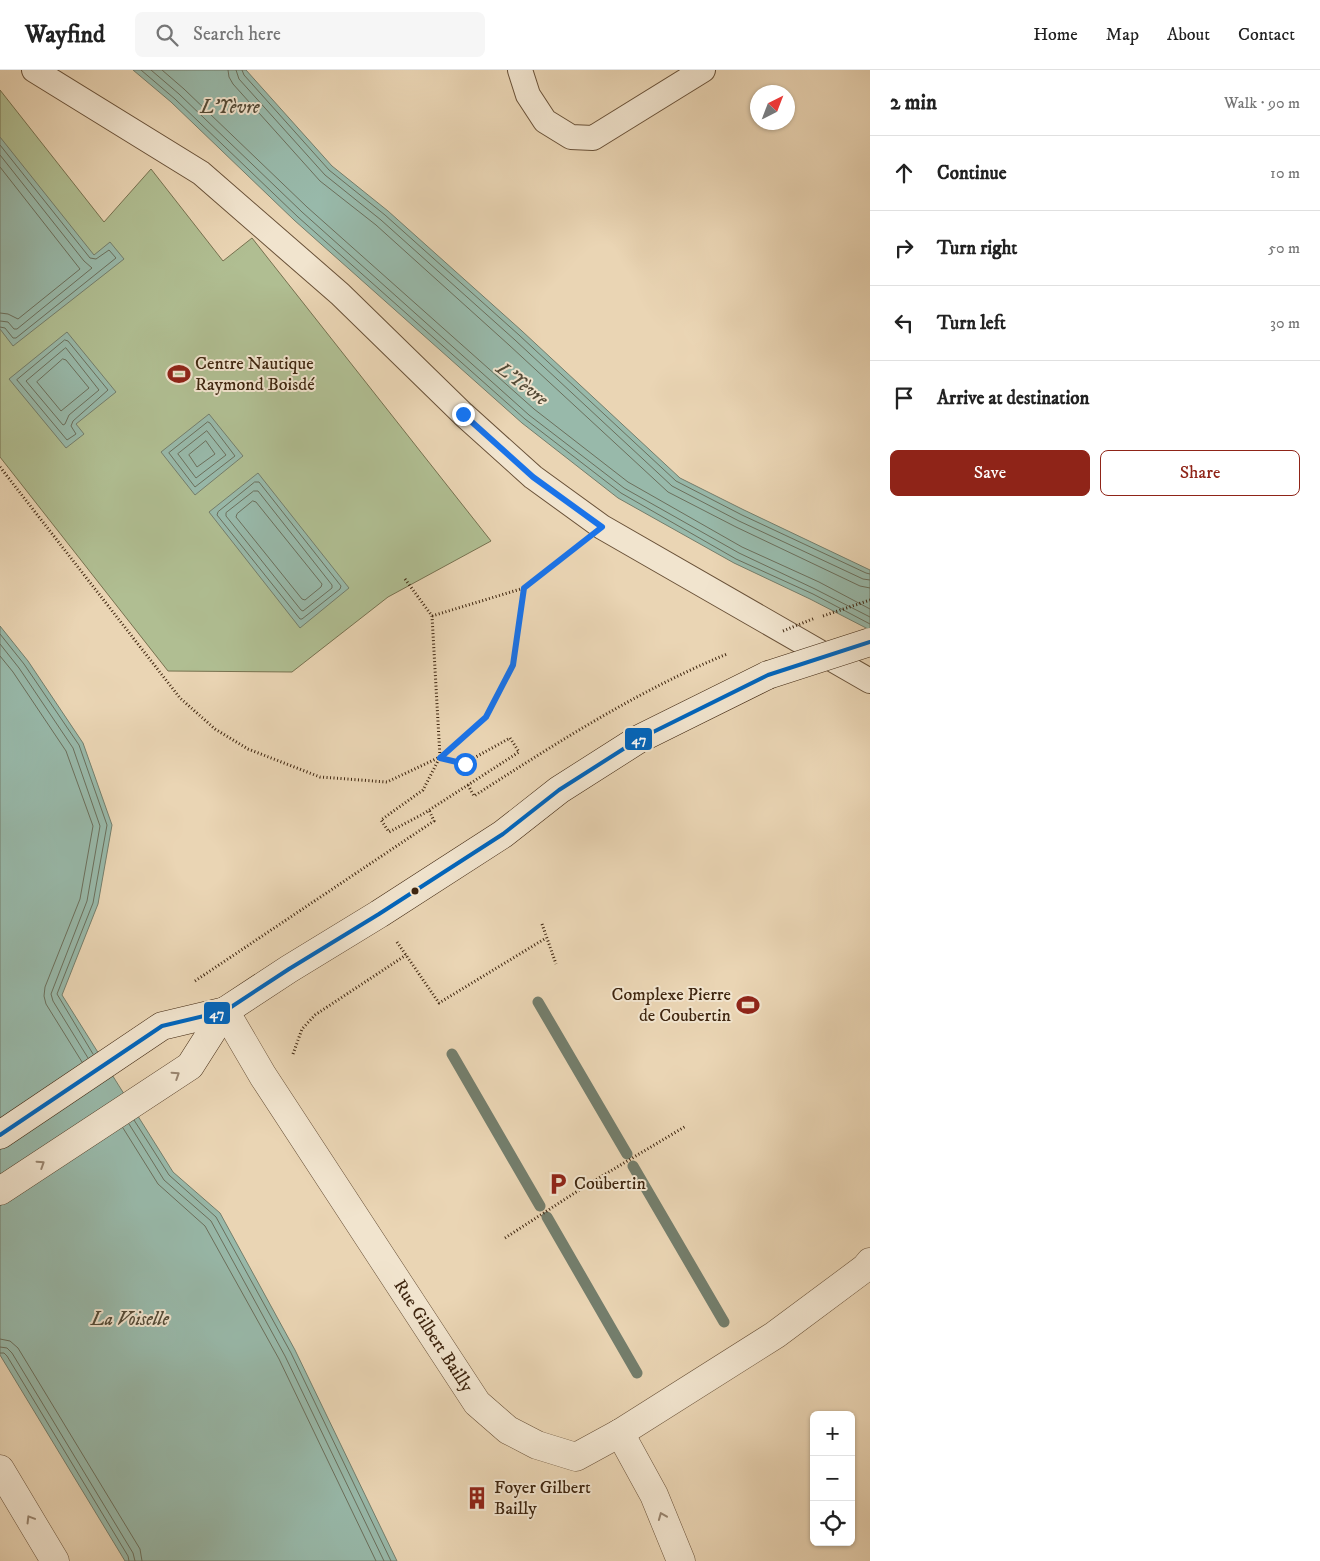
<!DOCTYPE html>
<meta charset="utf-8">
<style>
:root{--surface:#fff;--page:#f6f6f6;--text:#222;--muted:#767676;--line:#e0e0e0;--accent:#8f2418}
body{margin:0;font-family:"IM FELL DW Pica",serif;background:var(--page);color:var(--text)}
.controls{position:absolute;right:15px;bottom:15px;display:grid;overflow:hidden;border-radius:8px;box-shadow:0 1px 4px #0004}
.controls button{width:45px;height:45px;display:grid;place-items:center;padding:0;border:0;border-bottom:1px solid var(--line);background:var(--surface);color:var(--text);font:25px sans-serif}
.compass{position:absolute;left:750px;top:15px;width:45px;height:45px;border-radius:50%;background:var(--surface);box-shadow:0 1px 4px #0004;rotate:42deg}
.stop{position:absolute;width:15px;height:15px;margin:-11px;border:4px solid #1a73e8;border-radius:50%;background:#fff}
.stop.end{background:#1a73e8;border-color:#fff;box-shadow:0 1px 5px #0008}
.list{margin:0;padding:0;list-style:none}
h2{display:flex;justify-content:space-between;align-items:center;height:65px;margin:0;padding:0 20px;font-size:21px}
h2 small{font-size:16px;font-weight:400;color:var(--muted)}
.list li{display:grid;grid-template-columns:32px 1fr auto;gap:15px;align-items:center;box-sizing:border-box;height:75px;padding:0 20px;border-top:1px solid var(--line)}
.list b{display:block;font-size:19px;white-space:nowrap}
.list em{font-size:16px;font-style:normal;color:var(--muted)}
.actions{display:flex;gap:10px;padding:15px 20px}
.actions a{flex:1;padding:11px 0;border:1px solid var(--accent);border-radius:8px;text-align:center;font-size:18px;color:var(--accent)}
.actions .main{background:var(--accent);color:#fff}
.icon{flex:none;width:28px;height:28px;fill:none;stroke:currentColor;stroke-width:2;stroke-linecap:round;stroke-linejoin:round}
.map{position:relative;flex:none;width:870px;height:1491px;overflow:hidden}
header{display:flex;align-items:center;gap:30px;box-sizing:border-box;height:70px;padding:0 25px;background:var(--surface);border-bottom:1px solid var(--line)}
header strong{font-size:24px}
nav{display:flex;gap:28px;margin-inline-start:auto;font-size:18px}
.search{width:350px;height:45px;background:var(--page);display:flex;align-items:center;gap:12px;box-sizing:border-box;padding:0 18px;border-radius:8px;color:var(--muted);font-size:19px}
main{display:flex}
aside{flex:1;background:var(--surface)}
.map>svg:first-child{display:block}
.green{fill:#b0be92;stroke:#777250}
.water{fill:#98b9aa;stroke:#747e6c}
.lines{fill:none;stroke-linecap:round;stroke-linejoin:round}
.shore{stroke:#6b6f5c;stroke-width:1}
.stream{stroke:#747e6c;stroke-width:11}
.lane-casing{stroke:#695138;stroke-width:26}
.street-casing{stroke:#695138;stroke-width:29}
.secondary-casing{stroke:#3e250f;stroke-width:29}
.path{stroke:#3e250f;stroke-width:3;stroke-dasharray:1 2.5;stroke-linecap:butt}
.lane{stroke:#f1e4ce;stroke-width:24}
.street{stroke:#f1e4ce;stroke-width:28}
.secondary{stroke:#f1e4ce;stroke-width:28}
.secondary-bridge-casing{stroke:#3e250f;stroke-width:29;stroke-linecap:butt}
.path-bridge{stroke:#3e250f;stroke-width:3;stroke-dasharray:1 2.5;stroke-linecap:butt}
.secondary-bridge{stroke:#f1e4ce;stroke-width:28}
.bus-1-casing{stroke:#f1e4ce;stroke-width:8}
.bus-1{stroke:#0065bd;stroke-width:4}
.oneway{stroke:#98846e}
.route{stroke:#1a73e8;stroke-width:6}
.bus-dot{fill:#3e250f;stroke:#f1e4ce;stroke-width:2}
.labels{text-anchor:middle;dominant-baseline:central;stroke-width:4;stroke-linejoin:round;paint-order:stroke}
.poi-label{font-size:18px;fill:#3e250f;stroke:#f1e4ce;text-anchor:start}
.street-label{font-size:18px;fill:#3e250f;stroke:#f1e4ce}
.water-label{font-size:19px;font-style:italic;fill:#544a36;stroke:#f1e4ce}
.line-badge{stroke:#f1e4ce;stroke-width:2}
.badge-label{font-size:14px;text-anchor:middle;font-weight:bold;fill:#fff}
</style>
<header>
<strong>Wayfind</strong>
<div class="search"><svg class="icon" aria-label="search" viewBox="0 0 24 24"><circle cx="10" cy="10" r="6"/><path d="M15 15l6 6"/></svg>Search here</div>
<nav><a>Home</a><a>Map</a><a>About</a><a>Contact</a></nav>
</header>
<main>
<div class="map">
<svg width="870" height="1491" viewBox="0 0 870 1491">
<rect width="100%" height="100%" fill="#ead5b4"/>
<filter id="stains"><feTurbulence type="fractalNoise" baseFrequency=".004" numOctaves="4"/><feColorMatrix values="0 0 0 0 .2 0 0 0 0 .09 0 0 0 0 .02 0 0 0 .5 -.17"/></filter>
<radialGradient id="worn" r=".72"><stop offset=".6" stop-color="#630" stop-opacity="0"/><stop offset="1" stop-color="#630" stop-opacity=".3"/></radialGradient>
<path class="green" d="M 0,20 L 104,152 L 151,99 L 223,191 L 252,168 L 491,471 L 388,527 L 292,602 L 168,601 L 0,387 Z"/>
<g class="water">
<path d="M 133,0 L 246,0 L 332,96 L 388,141 L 522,261 L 680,408 L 744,440 L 870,500 L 870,560 L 810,529 L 734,493 L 618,428 L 522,353 L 294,150 L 171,32 Z"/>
<path d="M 0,67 L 94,185 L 110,172 L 124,189 L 13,276 L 0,259 Z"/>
<path d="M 67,262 L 116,322 L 76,354 L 84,364 L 66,378 L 9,309 Z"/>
<path d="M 209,344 L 243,386 L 195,425 L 161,382 Z"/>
<path d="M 258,403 L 349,518 L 300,558 L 209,442 Z"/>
<path d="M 0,556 L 28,591 L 83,673 L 112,755 L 98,834 L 62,925 L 173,1102 L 220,1143 L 295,1280 L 397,1491 L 125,1491 L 0,1285 Z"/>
</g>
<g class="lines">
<g class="shore">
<path d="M 141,0 L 175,29 L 298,147 L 525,349 L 621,423 L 736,489 L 813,524 L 870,554"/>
<path d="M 151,0 L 179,24 L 302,142 L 529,345 L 624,418 L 739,483 L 815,519 L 870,547"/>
<path d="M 162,0 L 184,19 L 307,137 L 534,339 L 628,412 L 742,477 L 819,512 L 870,539"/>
<path d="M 228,0 L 229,7 L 233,14 L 320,111 L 376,155 L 509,275 L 668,422 L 736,457 L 860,516 L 870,518"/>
<path d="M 236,0 L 239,9 L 325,105 L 381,150 L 515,270 L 672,416 L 739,451 L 863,509 L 870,510"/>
<path d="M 242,0 L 244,5 L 329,100 L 385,145 L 519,265 L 676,411 L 742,445 L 866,503 L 870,504"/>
<path d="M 0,75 L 90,188 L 96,189 L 109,180 L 116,188 L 16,268 L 13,268 L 5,258 L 0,257"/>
<path d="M 0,85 L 84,191 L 92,198 L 17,259 L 14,259 L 8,252 L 0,251"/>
<path d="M 0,97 L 80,199 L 18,249 L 8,244 L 0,243"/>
<path d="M 65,270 L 68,271 L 108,320 L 73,351 L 71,356 L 76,364 L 67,370 L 17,310 Z"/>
<path d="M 66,278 L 99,320 L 69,345 L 65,354 L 63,355 L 26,311 L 64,279 Z"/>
<path d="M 63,289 L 66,290 L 89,318 L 61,341 L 37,312 Z"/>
<path d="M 208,352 L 210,353 L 235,386 L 195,417 L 169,383 Z"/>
<path d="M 207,361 L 226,385 L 196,408 L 178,384 Z"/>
<path d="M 206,371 L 215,384 L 197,397 L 189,385 Z"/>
<path d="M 255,412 L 259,412 L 341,516 L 340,519 L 302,549 L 300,549 L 217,445 L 218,442 Z"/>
<path d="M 254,421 L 258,421 L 332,515 L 332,518 L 303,541 L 301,540 L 226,446 L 226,443 Z"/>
<path d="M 253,431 L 256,432 L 322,514 L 321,517 L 305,530 L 302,529 L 236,447 L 237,444 Z"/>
<path d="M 0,564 L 24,594 L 79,675 L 107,755 L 93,833 L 57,924 L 93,984"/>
<path d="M 0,574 L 19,598 L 73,678 L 100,756 L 87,831 L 51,924 L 53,931 L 88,988"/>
<path d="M 0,586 L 13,602 L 66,681 L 93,756 L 80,829 L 45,917 L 44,926 L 46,934 L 82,992"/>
<path d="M 134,1050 L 169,1105 L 216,1147 L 291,1283 L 391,1491"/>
<path d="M 129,1054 L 164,1110 L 211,1151 L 285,1286 L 384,1491"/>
<path d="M 123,1058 L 158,1114 L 205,1156 L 279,1289 L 376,1491"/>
<path d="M 0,1269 L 10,1271 L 18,1278 L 140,1479 L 142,1491"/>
<path d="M 0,1277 L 7,1278 L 12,1283 L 133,1483 L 135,1491"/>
<path d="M 0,1283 L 4,1283 L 7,1286 L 128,1486 L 129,1491"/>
</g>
<g class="stream">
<path d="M 538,932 L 627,1084"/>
<path d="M 452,984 L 540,1136"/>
<path d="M 633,1096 L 724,1252"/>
<path d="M 547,1147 L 637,1303"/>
</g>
<defs>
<g id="lane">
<path d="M 34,0 L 201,103 L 340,224 L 463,344 L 533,407 L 602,457 L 870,611"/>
<path d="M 520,0 L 528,25 L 545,51 L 571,67 L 593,68 L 703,0"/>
</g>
<g id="street">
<path d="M 225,941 L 263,1006 L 477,1333 L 508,1360 L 537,1375 L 576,1387 L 620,1363 L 775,1265 L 865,1198 L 870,1192"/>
<path d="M 620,1363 L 654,1425 L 681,1491"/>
<path d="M 0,1399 L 55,1491"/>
</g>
<g id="secondary">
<path d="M 0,1065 L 162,956 L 225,941 L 289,899 L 379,844 L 503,764 L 559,720 L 639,669 L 768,605"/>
<path d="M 0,1121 L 190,996 L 225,941"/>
</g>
</defs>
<use href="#lane" class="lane-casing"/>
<use href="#street" class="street-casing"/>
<use href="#secondary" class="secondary-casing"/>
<g class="path">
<path d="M 0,397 L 180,628 L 215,659 L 248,679 L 320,707 L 387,712 L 440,687 L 486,647 L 513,595 L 524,518"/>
<path d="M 405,509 L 432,546 L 440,687"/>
<path d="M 432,546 L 524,518 L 576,477"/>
<path d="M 823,546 L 870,530"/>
<path d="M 510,668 L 519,682 L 423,744 L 389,762 L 381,750 L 423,720 L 440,687 L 465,693 Z"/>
<path d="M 468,715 L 474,726 C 555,674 637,621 727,584"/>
<path d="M 542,854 L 556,894"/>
<path d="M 397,872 L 439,933 L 546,868"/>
<path d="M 195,911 L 434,751 L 429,740"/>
<path d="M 293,984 L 302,959 L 315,945 L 406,885"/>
<path d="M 505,1168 L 587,1115 L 686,1056"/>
</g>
<use href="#lane" class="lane"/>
<use href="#street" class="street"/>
<use href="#secondary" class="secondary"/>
<defs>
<path id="secondary-bridge" d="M 768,605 L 870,572"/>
</defs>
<use href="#secondary-bridge" class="secondary-bridge-casing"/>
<path class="path-bridge" d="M 783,561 L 815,548"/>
<use href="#secondary-bridge" class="secondary-bridge"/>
<defs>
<path id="bus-1" d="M 0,1065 L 162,956 L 225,941 L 289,899 L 379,844 L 503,764 L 559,720 L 639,669 L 768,605 L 870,572"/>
</defs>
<use href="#bus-1" class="bus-1-casing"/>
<use href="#bus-1" class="bus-1"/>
</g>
<defs><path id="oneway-chevron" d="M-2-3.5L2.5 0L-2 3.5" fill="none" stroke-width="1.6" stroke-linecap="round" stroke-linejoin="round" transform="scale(1.25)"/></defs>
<g class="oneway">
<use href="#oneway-chevron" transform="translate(176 1005) rotate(-33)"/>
<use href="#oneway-chevron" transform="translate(41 1094) rotate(-33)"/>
<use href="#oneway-chevron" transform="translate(662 1446) rotate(-112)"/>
<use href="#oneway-chevron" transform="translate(30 1449) rotate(-121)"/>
</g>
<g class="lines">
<path class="route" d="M 463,344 L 533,407 L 602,457 L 524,518 L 513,595 L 486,647 L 440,688 L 465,694"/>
</g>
<defs>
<symbol id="stadium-bare" viewBox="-9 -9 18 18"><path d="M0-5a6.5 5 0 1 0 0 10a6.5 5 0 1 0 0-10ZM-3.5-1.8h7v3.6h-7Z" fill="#8f2418" stroke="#f1e4ce" stroke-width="2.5" paint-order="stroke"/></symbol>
<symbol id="parking-bare" viewBox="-9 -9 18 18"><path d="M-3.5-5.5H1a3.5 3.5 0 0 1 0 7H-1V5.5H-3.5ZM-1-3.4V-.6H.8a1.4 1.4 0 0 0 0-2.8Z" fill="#8f2418" stroke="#f1e4ce" stroke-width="2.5" paint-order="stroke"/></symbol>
<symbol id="building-bare" viewBox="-9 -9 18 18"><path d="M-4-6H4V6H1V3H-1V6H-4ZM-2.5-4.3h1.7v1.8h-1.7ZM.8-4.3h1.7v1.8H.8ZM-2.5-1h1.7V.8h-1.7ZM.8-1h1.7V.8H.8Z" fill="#8f2418" stroke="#f1e4ce" stroke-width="2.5" paint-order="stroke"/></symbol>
</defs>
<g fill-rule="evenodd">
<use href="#stadium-bare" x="163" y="288" width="32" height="32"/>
<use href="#stadium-bare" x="732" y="919" width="32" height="32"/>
<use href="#parking-bare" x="542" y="1098" width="32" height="32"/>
<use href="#building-bare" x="461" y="1412" width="32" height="32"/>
</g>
<circle class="bus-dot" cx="415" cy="821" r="4.5"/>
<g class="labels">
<g class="poi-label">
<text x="195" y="294">Centre Nautique<tspan x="195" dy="21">Raymond Boisdé</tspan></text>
<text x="731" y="925" text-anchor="end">Complexe Pierre<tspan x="731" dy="21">de Coubertin</tspan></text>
<text x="574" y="1114">Coubertin</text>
<text x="494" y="1418">Foyer Gilbert<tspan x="494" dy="21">Bailly</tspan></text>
</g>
<g class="street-label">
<text transform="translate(433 1266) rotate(57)">Rue Gilbert Bailly</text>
</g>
<g class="water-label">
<text x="230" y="37">L'Yèvre</text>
<text transform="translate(522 314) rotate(37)">L'Yèvre</text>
<text x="130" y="1249">La Voiselle</text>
</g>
</g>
<g class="line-badge">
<rect x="624" y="657" width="29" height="24" rx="5" fill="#0065bd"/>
<rect x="203" y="931" width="28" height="24" rx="5" fill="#0065bd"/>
</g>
<g class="badge-label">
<text x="639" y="674">47</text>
<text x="217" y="948">47</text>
</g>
<rect width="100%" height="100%" filter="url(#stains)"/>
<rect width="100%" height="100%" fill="url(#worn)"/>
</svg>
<div class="controls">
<button>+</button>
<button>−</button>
<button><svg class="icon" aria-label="locate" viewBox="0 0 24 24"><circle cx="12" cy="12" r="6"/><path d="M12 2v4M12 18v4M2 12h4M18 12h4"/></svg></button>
</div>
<svg class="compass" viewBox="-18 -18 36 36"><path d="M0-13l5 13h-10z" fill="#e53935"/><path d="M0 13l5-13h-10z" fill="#767676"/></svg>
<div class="stop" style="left:465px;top:694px"></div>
<div class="stop end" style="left:463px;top:344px"></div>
</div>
<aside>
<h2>2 min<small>Walk · 90 m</small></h2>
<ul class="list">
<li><svg class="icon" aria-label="ahead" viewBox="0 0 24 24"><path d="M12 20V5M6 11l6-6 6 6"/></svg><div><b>Continue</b></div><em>10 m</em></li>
<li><svg class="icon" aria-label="right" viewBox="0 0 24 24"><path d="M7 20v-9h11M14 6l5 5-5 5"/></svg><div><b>Turn right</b></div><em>50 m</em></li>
<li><svg class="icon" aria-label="left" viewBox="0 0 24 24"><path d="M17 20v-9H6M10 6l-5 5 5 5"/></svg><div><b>Turn left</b></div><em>30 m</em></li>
<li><svg class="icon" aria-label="arrive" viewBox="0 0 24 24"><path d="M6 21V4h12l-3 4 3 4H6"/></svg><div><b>Arrive at destination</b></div></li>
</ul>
<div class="actions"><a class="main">Save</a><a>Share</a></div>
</aside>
</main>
